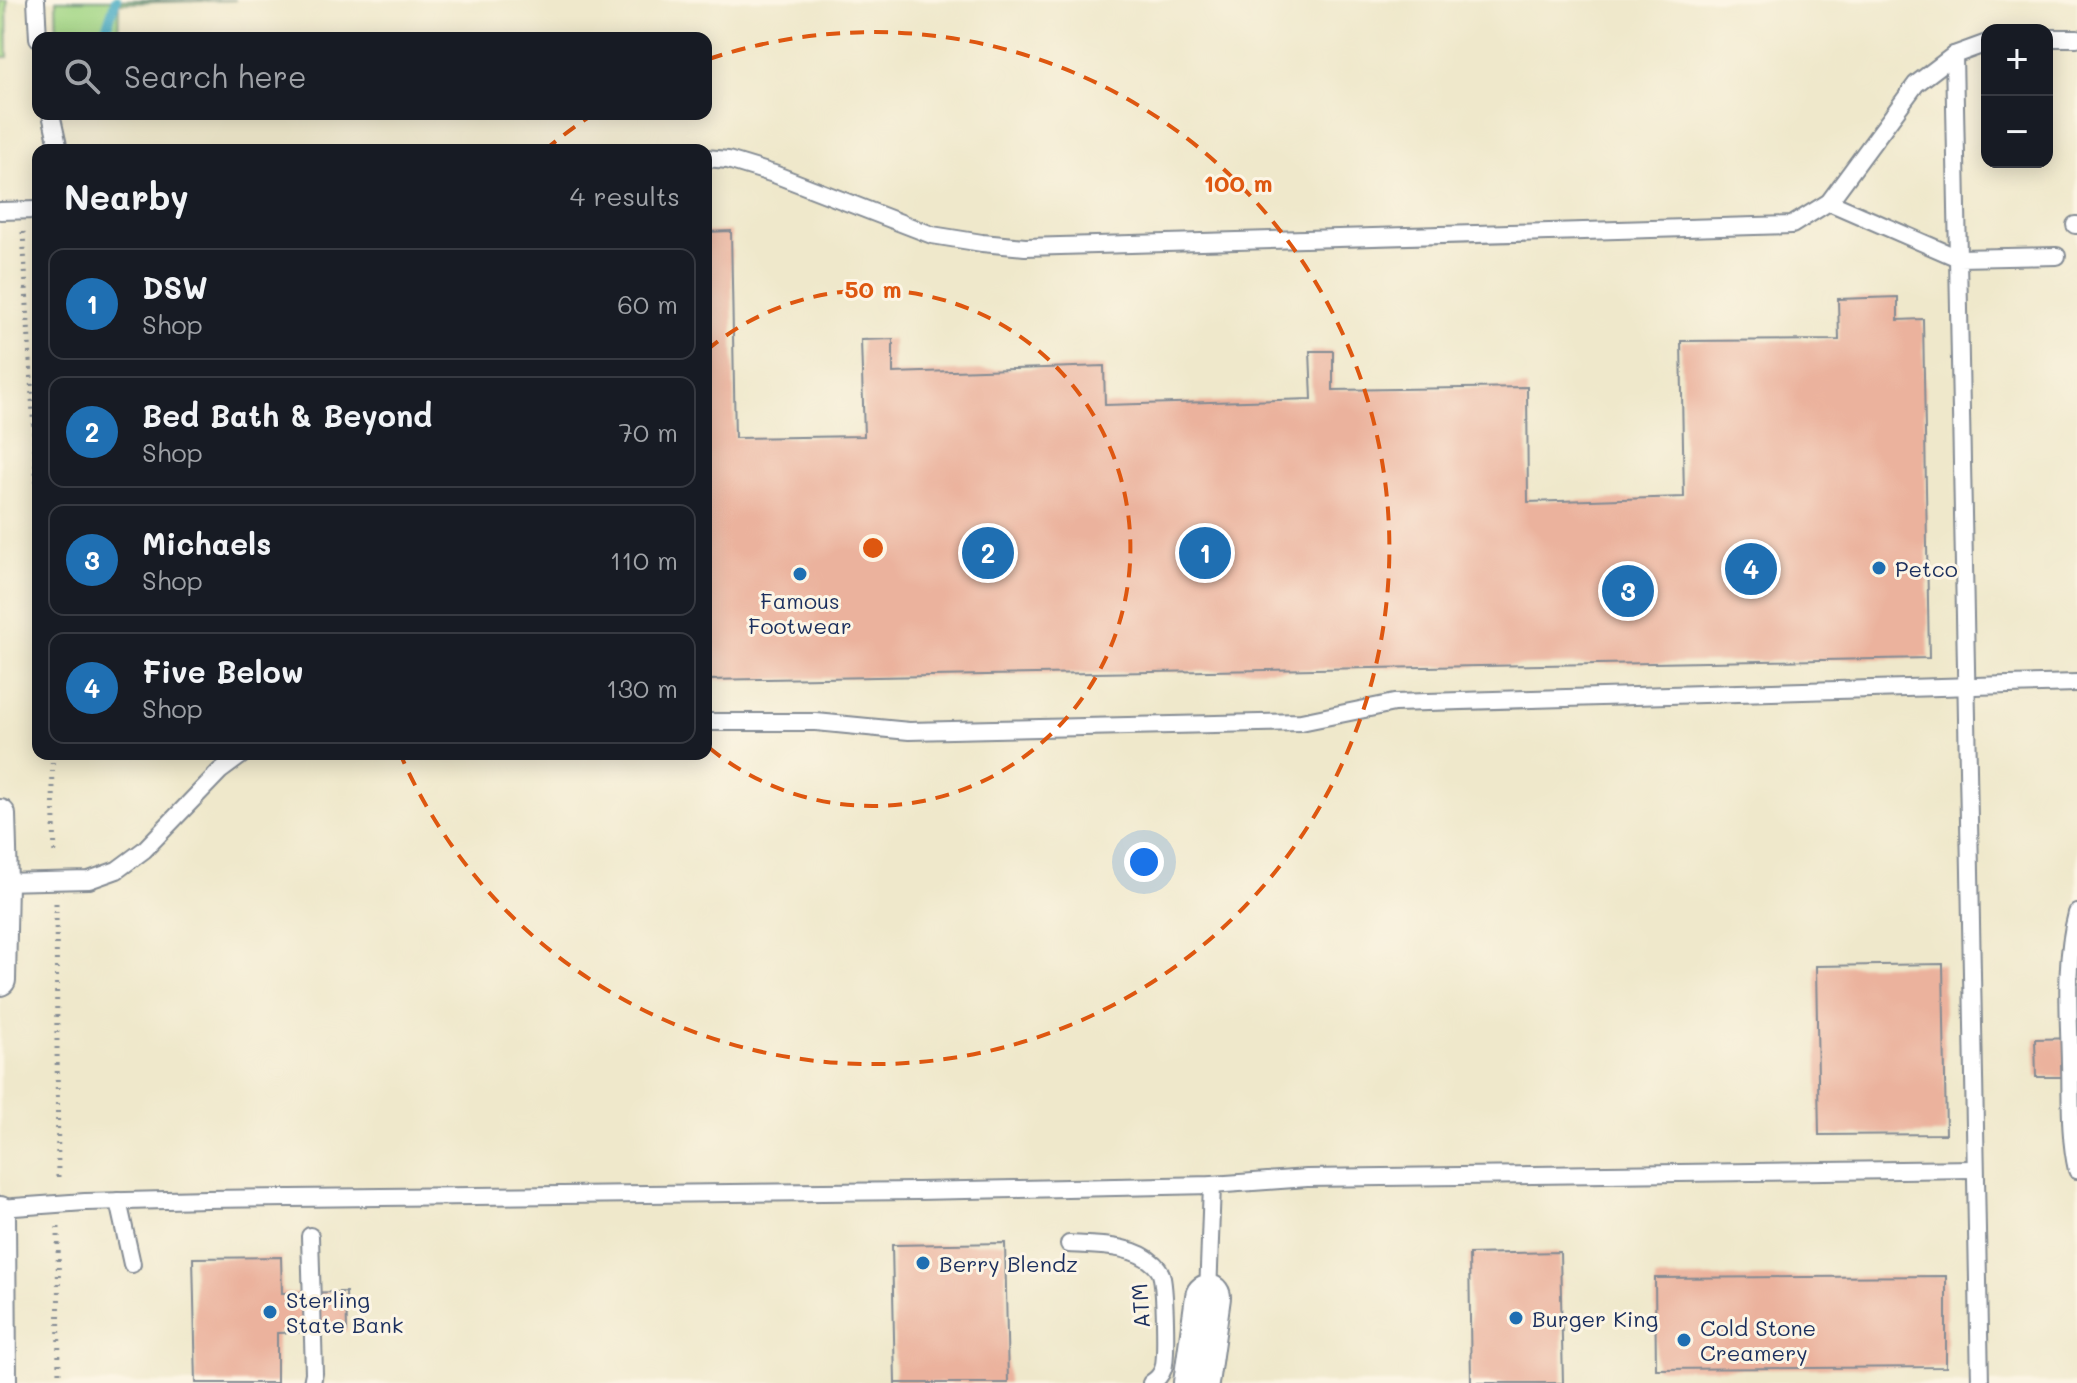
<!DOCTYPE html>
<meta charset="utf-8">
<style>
:root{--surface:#171b24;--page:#242831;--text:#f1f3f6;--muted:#9ea1a6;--line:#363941;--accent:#1f6fb2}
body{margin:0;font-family:Mali,sans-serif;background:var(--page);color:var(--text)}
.controls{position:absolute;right:24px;top:24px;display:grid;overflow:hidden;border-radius:16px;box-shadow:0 4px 20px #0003}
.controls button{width:72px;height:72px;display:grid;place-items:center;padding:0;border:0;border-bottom:2px solid var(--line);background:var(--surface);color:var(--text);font:40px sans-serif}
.you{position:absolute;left:1144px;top:862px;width:28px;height:28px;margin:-20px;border:6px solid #fff;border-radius:50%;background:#1a73e8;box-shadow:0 0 0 12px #1a73e833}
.badge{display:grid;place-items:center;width:52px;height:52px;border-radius:50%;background:var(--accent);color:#fff;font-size:26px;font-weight:700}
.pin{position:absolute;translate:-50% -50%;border:4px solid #fff;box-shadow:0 2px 8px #0006}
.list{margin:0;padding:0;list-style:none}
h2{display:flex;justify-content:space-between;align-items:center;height:104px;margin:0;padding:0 32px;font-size:34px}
h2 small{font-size:26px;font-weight:400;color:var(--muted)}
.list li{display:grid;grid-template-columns:52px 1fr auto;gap:24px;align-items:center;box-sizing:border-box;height:112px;margin:0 16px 16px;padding:0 16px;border:2px solid var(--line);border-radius:16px}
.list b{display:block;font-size:30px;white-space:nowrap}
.list p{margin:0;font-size:26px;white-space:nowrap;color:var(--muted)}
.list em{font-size:26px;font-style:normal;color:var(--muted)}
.icon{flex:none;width:44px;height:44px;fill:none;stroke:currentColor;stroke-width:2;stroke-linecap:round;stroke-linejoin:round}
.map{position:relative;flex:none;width:2077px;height:1383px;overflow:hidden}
.search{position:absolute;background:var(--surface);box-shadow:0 4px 20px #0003;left:32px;top:32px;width:680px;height:88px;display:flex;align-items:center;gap:20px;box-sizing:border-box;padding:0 28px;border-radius:16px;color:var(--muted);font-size:30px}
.panel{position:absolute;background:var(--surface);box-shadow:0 4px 20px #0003;left:32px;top:144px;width:680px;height:616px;border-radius:16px}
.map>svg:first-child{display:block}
.green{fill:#a4d787;stroke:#608372;stroke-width:2}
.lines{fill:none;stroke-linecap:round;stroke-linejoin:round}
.stream{stroke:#42a9c2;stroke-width:10}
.building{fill:#ebb29d}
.lane-casing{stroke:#858c94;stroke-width:20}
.street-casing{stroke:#858c94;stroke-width:34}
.primary-casing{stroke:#858c94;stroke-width:48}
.path{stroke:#858c94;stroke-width:5;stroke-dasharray:2 6;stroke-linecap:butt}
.lane{stroke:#fff;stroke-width:16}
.street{stroke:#fff;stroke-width:30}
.primary{stroke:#fff;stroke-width:44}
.ring{fill:none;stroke:#de5710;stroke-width:4;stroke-dasharray:14 10}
.poi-dot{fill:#1f6fb2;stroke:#fcf5e5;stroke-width:3}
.labels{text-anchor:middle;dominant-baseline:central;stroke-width:6;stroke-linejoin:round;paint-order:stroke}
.poi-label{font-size:22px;fill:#1b2f5e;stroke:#fcf5e5;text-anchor:start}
.street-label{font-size:22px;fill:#1b2f5e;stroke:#fcf5e5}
.centre{fill:#de5710;stroke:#fcf5e5;stroke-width:4}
.ring-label{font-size:24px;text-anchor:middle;font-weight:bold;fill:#de5710;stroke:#fcf5e5;stroke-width:6;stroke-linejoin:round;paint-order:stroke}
</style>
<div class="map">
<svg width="2077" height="1383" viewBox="0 0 2077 1383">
<rect width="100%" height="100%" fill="#fcf5e5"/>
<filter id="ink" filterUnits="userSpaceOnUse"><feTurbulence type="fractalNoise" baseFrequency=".0125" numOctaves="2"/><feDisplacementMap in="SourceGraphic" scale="16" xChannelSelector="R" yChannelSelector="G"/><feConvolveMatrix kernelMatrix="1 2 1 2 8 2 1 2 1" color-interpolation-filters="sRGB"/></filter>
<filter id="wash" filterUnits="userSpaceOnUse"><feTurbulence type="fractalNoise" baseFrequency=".006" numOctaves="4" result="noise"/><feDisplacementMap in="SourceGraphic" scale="32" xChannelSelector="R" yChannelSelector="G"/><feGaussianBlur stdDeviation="1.8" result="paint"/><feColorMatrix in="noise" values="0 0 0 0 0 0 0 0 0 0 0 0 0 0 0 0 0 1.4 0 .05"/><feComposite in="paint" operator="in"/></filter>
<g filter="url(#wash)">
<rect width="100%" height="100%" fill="#efe8cb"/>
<g class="green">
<path d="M 0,0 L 7,0 L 8,57 L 0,57 Z"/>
<path d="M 56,0 L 236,0 L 119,3 L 118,38 L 57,38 Z"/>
</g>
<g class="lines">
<path class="stream" d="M 103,38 L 116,0"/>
</g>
<g id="blocks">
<g class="building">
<path d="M 731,231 L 735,438 L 864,436 L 861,340 L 893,339 L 893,373 L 1104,366 L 1105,405 L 1312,399 L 1310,351 L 1333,351 L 1333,390 L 1527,387 L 1528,502 L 1684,497 L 1681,341 L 1839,340 L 1838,299 L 1898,297 L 1898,320 L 1923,319 L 1929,658 L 706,680 L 706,232 Z"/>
<path d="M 1943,964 L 1946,1134 L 1819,1135 L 1816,966 Z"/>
<path d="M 2077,1038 L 2077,1077 L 2036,1077 L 2035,1039 Z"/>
<path d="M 1005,1243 L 1008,1383 L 895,1383 L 892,1245 Z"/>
<path d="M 1560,1252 L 1563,1383 L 1471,1383 L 1469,1254 Z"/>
<path d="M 281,1257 L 282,1293 L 346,1292 L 347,1331 L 277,1333 L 277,1383 L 196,1383 L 193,1258 Z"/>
<path d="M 1946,1276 L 1946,1367 L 1656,1369 L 1655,1278 Z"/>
</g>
</g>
</g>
<g filter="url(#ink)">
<use href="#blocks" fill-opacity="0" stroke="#858c94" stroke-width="2"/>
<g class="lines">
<defs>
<g id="lane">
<path d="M 36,0 L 38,38"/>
<path d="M 2047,38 L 2077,38"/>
<path d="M 51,114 L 59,150"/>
<path d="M 706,158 L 728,160 L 774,174 L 932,235 L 982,243 L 1025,247 L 1792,225 L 1829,202 L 1916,84 L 1954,55 L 1987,43"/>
<path d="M 1829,202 L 1958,258 L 1954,55"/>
<path d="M 0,211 L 38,210"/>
<path d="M 2075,225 L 2077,225"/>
<path d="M 706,722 L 816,722 L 909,731 L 1301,722 L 1394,703 L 2077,683"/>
<path d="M 0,882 L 89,880 L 117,870 L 144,850 L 220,771 L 243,754"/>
<path d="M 2077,913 C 2064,962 2069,1013 2070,1063 C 2071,1098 2069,1135 2077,1170"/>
<path d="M 118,1201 L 132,1264"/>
<path d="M 0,1208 L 85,1202 L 207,1199 L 917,1191 L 1212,1185 L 1307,1178 L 1975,1169"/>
<path d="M 310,1236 L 314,1373 L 312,1383"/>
<path d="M 1069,1244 C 1096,1246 1133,1244 1154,1264 C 1156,1266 1160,1271 1161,1274 C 1165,1286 1167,1357 1163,1369 C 1161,1375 1156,1380 1151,1383"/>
<path d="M 1208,1295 L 1212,1185"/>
<path d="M 1980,1383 L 1958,258 L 2057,256"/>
</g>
<g id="street">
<path d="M 0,815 L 2,882 L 0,980"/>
<path d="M 0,1212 L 1,1383"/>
</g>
<path id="primary" d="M 1196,1383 L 1208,1297"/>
</defs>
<use href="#lane" class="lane-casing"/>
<use href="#street" class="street-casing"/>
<use href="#primary" class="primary-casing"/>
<g class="path">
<path d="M 23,232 L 38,507"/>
<path d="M 52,754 L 55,857"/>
<path d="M 56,903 L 58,1181"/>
<path d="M 58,1227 L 59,1383"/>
</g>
<use href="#lane" class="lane"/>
<use href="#street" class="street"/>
<use href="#primary" class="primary"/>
</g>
</g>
<g class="ring">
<path d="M707 350A258 258 0 1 1 707 746"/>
<path d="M545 150A516 516 0 0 1 592 115M709 59A516 516 0 1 1 402 758"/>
</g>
<g class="poi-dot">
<circle cx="1879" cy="568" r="8"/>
<circle cx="800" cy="574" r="8"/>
<circle cx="923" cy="1263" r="8"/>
<circle cx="270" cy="1312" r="8"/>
<circle cx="1516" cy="1318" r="8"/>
<circle cx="1684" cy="1340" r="8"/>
</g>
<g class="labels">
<g class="poi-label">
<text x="1895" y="568">Petco</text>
<text x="800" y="600" text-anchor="middle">Famous<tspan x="800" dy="25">Footwear</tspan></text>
<text x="939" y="1263">Berry Blendz</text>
<text x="286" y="1299">Sterling<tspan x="286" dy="25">State Bank</tspan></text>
<text x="1532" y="1318">Burger King</text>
<text x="1700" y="1327">Cold Stone<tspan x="1700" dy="25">Creamery</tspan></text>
</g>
<g class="street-label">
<text transform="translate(1140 1306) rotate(-94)">ATM</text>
</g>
</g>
<circle cx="873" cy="548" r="12" class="centre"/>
<g class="ring-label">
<text x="1238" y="192">100 m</text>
<text x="873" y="298">50 m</text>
</g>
</svg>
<div class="controls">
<button>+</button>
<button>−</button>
</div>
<div class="you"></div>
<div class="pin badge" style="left:1205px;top:553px">1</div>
<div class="pin badge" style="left:988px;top:553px">2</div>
<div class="pin badge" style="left:1628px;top:591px">3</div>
<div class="pin badge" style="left:1751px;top:569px">4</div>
<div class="search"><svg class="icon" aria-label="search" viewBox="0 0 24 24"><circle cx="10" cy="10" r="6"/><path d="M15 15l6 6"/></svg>Search here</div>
<section class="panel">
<h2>Nearby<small>4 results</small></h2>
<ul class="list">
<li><span class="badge">1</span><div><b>DSW</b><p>Shop</p></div><em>60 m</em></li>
<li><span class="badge">2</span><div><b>Bed Bath &amp; Beyond</b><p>Shop</p></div><em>70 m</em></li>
<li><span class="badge">3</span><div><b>Michaels</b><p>Shop</p></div><em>110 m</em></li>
<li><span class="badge">4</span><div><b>Five Below</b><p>Shop</p></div><em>130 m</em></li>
</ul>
</section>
</div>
